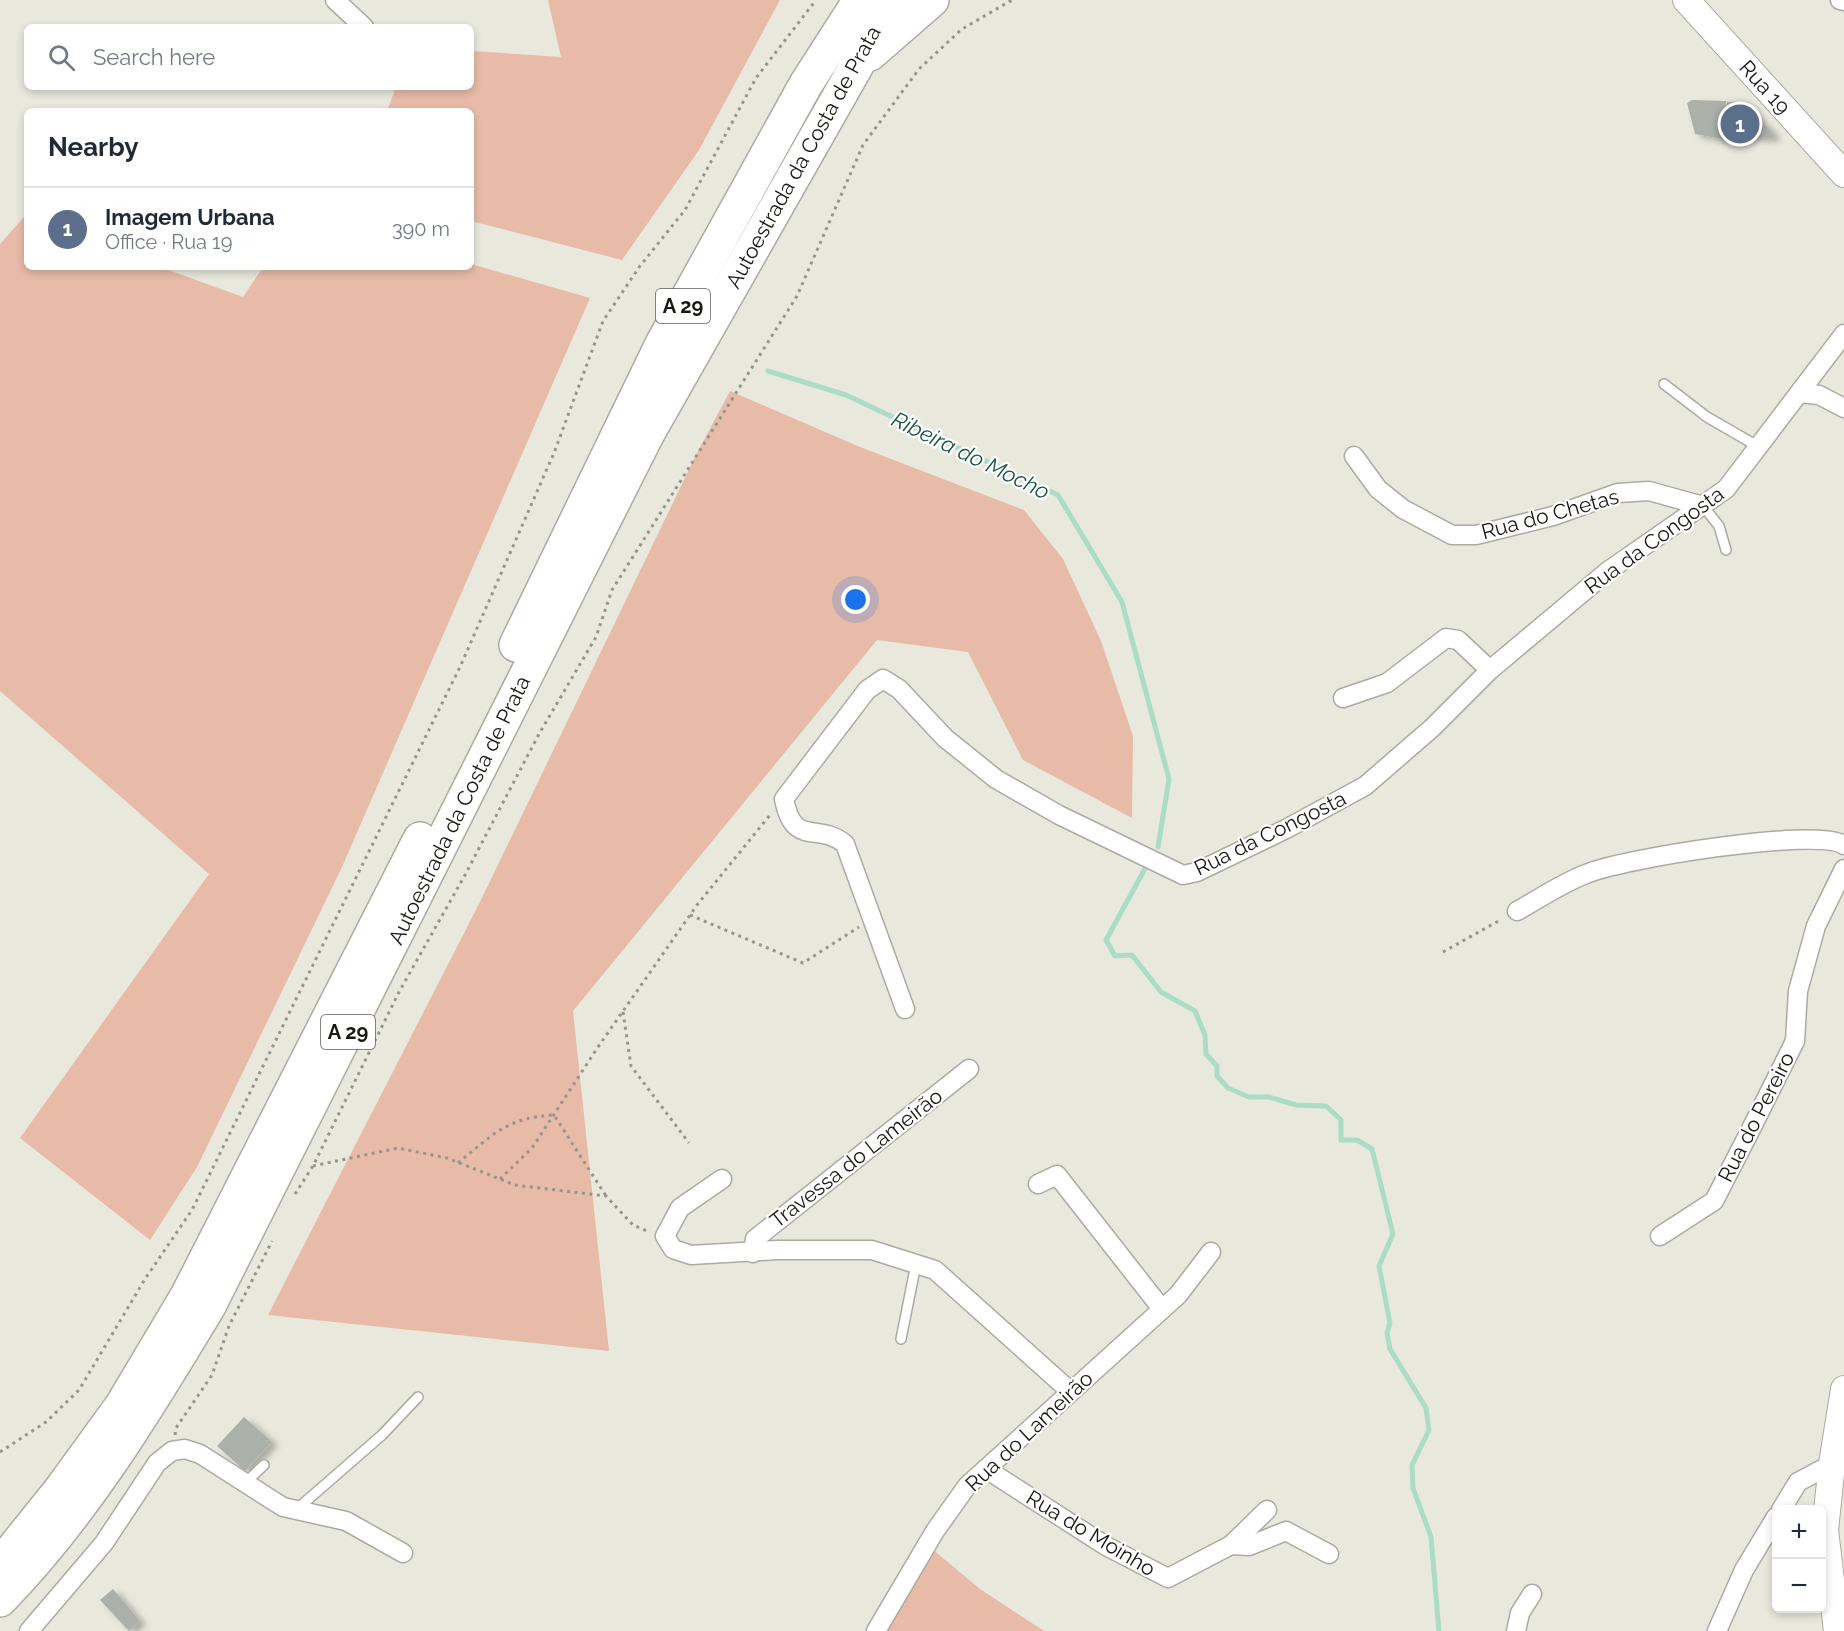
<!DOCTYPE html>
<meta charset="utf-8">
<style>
:root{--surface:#fff;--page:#f6f6f7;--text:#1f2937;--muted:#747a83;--line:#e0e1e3;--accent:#2563eb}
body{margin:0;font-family:Raleway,sans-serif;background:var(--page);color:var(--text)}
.controls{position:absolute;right:18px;bottom:18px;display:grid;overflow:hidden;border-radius:9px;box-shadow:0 3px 9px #0003}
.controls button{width:54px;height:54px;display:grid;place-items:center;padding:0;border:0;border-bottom:2px solid var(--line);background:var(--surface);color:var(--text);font:30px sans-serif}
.you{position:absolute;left:856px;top:600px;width:21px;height:21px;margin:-15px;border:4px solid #fff;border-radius:50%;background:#1a73e8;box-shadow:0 0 0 9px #1a73e833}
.badge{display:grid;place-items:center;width:39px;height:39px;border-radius:50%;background:var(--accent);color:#fff;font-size:20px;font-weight:700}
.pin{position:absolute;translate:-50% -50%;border:3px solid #fff;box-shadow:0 2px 6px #0006}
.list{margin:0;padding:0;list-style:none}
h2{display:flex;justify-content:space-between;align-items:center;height:78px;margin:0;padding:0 24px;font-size:26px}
h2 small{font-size:20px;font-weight:400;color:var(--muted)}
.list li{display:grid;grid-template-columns:39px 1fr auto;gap:18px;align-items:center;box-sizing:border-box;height:84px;padding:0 24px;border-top:2px solid var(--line)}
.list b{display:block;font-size:22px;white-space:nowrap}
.list p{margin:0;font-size:20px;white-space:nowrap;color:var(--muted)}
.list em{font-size:20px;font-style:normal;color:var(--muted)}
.icon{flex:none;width:33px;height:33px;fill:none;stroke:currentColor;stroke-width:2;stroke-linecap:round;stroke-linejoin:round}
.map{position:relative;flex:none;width:1844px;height:1631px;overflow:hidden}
.search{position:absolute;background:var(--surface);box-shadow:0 3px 9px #0003;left:24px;top:24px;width:450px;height:66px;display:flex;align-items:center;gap:15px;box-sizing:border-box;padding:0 21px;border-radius:9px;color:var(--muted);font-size:22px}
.panel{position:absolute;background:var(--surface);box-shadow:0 3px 9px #0003;left:24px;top:108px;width:450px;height:162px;border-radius:9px}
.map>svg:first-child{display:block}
.green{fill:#e7bba8}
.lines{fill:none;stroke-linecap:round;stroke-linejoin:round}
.stream{stroke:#abdcc6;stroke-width:5}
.building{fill:#abb1a8;filter:url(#shadow)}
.lane-casing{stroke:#ababa1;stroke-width:12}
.street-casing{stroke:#ababa1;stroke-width:21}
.secondary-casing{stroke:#ababa1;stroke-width:28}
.highway-casing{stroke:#ababa1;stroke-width:36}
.path{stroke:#97968e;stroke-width:3;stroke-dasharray:3 4.5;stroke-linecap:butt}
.lane{stroke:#fff;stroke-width:9}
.street{stroke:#fff;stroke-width:18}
.secondary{stroke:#fff;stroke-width:26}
.highway{stroke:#fff;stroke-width:33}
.labels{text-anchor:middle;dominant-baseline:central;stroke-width:4.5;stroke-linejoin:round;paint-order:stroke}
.shield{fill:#fff;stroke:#5d5d5a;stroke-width:1.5}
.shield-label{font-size:20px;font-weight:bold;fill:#171713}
.street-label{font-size:21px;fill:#171713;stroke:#fff}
.water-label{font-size:22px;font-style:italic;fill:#1a5641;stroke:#fff}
</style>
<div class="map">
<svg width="1844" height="1631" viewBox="0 0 1844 1631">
<defs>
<filter id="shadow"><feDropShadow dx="6" dy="3.5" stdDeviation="3" flood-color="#0004"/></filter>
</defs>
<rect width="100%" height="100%" fill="#e9e8dd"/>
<g class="green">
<path d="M 548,0 L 780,0 L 699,150 L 622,260 L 471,221 L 471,111 L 387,111 L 396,87 L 471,87 L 471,51 L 561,57 Z"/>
<path d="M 24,217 L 27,218 L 27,267 L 160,267 L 243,297 L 263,267 L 471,267 L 471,264 L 590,298 L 342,867 L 197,1167 L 150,1240 L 20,1138 L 209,874 L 0,691 L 0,244 Z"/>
<path d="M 730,391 L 860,447 L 1024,510 L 1063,559 L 1101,641 L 1133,736 L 1132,818 L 1023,760 L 968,652 L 877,640 L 573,1011 L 609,1351 L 268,1315 L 479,904 L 697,453 Z"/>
<path d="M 932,1549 L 980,1589 L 1044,1631 L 873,1631 Z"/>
</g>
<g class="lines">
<g class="stream">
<path d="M 768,371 L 846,395 L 1058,495 L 1122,602 L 1169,779 L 1158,847"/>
<path d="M 1147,865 L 1106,940 L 1115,956 L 1132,955 L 1161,992 L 1195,1011 L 1205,1035 L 1206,1054 L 1217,1066 L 1217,1076 L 1228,1088 L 1249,1097 L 1269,1097 L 1296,1105 L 1326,1106 L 1341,1120 L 1341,1140 L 1357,1140 L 1372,1149 L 1393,1234 L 1379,1266 L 1390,1323 L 1387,1333 L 1390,1349 L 1426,1408 L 1429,1430 L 1412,1465 L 1413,1488 L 1431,1537 L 1439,1631"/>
</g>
</g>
<g class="building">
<path d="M 1692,100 L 1726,101 L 1725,118 L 1727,102 L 1744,103 L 1773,133 L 1773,138 L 1736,137 L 1737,124 L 1725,124 L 1723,139 L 1695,134 L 1687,103 Z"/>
<path d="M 244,1417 L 272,1442 L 245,1471 L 217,1446 Z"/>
<path d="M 113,1589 L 140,1621 L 129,1631 L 100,1600 Z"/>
</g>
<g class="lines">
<defs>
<g id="lane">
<path d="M 1664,384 L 1707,417 L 1759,447"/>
<path d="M 1703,506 L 1719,526 L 1726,550"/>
<path d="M 901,1339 L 916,1264"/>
<path d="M 244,1484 L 264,1465"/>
<path d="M 297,1509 L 382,1435 L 418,1397"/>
</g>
<g id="street">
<path d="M 335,0 L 364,27"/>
<path d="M 1840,0 L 1844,1"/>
<path d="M 1800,393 L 1819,395 L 1844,408"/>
<path d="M 1354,456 L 1378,489 L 1403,509 L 1452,535 L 1476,535 L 1553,516 L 1618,493 L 1649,491 L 1703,506"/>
<path d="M 1343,698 L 1387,683 L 1446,638 L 1458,640 L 1490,670"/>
<path d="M 1517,911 C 1539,899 1562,883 1586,874 C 1620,859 1817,827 1844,845"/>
<path d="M 905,1009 L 845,844 C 817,821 794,849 784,799 L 867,690 L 883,679 L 899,689 L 945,738 L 996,779 L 1059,815 L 1183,875 L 1197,872 L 1286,829 L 1365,786 L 1432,728 L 1490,670 L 1608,571 L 1726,489 L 1844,334"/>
<path d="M 722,1179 L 680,1208 L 665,1236 L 673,1249 L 691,1255 L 777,1250 L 872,1250 L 935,1270 L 1070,1391"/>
<path d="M 1038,1184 L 1057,1175 L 1162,1309"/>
<path d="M 1660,1236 L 1714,1201 L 1748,1135 L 1795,1041 L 1798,991 L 1816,926 L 1844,869"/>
<path d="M 753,1253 L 755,1239 L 969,1069"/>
<path d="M 986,1469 L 1106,1546 L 1168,1578 L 1231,1545 L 1249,1546 L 1286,1531 L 1329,1554"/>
<path d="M 1781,1510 L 1798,1482 L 1832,1464"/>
<path d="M 1231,1545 L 1267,1510"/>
<path d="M 29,1631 L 104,1543 L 157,1463 L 172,1451 L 185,1449 L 200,1454 L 283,1507 L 346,1521 L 403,1553"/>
<path d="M 876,1631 L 935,1531 L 967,1486 L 1178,1295 L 1211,1252"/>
<path d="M 1516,1631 L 1520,1613 L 1532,1594"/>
<path d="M 1717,1631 L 1744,1570 L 1776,1517"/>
</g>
<g id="secondary">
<path d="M 1686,0 L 1844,174"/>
<path d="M 1837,1631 L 1825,1530 L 1832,1464 L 1844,1389"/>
</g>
<g id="highway">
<path d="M 870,54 L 932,0"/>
<path d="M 516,645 L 662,344 L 806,84 L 860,0"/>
<path d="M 0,1565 L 61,1489 L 122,1405 L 187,1296 L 420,839"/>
<path d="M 0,1600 C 84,1514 147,1409 209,1306 L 648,433 L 857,65 L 891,0"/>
</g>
</defs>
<use href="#lane" class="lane-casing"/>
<use href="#street" class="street-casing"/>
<use href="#secondary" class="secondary-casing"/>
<use href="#highway" class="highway-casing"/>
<g class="path">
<path d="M 690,915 L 803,963 L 859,927"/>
<path d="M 1443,952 L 1502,919"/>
<path d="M 623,1012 L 631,1066 L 689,1143"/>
<path d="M 458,1163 C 492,1135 508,1117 554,1115 L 606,1196"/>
<path d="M 313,1166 L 398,1148 L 447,1158 L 515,1185 L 606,1196 L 633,1225 L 649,1232"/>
<path d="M 500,1179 L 532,1148 L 598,1047 L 697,905 L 770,815"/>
<path d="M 295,1194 L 313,1166 L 399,992 L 465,875 L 539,734 L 596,637 L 612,590 L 797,296 L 863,145 L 919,69 L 962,29 L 1012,0"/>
<path d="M 175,1435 L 176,1428 L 212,1375 L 229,1326 L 272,1241"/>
<path d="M 0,1452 L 46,1422 L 79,1390 L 145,1279 L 192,1210 L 460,667 L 554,453 L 603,321 L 640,266 L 685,210 L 756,78 L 816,0"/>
</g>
<use href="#lane" class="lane"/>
<use href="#street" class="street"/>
<use href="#secondary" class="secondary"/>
<use href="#highway" class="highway"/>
</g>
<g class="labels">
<g class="shield">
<rect x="656" y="289" width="54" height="34" rx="4.5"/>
<rect x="321" y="1015" width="54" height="34" rx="4.5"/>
</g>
<g class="shield-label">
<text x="683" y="306">A 29</text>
<text x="348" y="1032">A 29</text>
</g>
<g class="street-label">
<text transform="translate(1765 87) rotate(48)">Rua 19</text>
<text transform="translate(803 157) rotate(-61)">Autoestrada da Costa de Prata</text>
<text transform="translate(1550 514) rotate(-15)">Rua do Chetas</text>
<text transform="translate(1654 540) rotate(-36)">Rua da Congosta</text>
<text transform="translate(459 810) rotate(-64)">Autoestrada da Costa de Prata</text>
<text transform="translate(1270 833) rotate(-26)">Rua da Congosta</text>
<text transform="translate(1756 1117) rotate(-63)">Rua do Pereiro</text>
<text transform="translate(856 1158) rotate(-38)">Travessa do Lameirão</text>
<text transform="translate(1029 1431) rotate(-43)">Rua do Lameirão</text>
<text transform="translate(1091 1533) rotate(31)">Rua do Moinho</text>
</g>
<g class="water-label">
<text transform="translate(971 455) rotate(26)">Ribeira do Mocho</text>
</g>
</g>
</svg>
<div class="controls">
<button>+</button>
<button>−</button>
</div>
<div class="you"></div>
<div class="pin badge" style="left:1740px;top:124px;background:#5c6f8a">1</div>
<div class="search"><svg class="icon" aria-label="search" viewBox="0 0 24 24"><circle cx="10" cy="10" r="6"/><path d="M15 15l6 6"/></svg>Search here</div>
<section class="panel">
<h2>Nearby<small></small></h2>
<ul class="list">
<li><span class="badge" style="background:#5c6f8a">1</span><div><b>Imagem Urbana</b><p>Office · Rua 19</p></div><em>390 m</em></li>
</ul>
</section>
</div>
